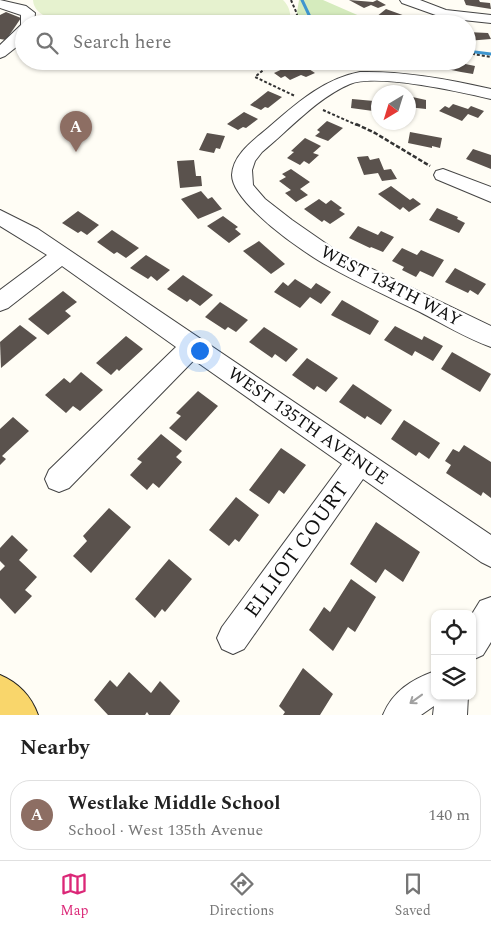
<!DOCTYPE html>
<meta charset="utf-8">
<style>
:root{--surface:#fff;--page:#f2f2f2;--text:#222;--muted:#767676;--line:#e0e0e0;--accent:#db2777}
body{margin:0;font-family:Spectral,serif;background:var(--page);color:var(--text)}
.controls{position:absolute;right:15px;bottom:15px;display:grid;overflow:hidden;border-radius:10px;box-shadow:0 1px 4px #0004}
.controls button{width:45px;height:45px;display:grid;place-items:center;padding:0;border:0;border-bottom:1px solid var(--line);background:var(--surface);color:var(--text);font:25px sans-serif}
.compass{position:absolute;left:371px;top:85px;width:45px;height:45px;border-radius:50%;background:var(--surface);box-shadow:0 1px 4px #0004;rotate:218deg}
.you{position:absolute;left:199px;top:350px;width:18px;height:18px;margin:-12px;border:4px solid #fff;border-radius:50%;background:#1a73e8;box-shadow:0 0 0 8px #1a73e833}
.badge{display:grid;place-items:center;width:32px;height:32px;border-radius:50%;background:var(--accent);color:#fff;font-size:16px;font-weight:700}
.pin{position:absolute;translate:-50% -41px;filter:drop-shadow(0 1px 2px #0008)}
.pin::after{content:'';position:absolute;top:26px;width:18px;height:15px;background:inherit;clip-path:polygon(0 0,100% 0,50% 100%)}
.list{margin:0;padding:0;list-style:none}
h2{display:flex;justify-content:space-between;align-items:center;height:65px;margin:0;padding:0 20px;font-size:21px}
h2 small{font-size:16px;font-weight:400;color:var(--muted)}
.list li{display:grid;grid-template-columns:32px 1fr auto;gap:15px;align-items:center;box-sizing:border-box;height:70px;margin:0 10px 10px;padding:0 10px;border:1px solid var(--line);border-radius:20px}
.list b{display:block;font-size:19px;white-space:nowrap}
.list p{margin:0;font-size:16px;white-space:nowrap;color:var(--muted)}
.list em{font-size:16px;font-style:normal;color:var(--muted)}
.icon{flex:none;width:28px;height:28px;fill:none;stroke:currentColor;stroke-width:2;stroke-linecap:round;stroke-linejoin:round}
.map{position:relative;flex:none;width:491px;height:715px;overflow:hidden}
.search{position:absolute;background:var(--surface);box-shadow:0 1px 4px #0004;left:15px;right:15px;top:15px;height:55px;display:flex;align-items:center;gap:12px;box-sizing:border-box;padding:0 18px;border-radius:28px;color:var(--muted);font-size:19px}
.sheet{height:145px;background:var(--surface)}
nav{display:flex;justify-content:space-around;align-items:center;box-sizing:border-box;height:70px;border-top:1px solid var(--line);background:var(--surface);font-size:14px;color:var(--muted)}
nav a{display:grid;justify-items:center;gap:2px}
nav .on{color:var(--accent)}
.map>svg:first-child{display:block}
.green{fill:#d5ebbd}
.pitch{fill:#e6f2cf}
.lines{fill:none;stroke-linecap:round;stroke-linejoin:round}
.stream{stroke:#3f96cf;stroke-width:3}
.building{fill:#5a524d}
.minor-casing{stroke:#444;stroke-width:2}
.major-casing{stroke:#222;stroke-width:2}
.path-far1{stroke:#333;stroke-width:2;stroke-dasharray:3 2;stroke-linecap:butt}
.path{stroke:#333;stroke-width:2.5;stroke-dasharray:4.5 2;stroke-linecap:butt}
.minor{fill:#fff;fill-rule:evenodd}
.major{fill:#f9d66b;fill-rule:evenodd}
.oneway{stroke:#a0a0a0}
.labels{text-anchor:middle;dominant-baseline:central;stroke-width:5;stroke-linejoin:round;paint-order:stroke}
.street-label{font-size:18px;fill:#111;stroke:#fff}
.near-street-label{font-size:21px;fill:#111;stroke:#fff}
</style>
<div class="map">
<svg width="491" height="715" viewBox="0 0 491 715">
<rect width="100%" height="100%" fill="#fffdf5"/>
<path class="green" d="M 299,0 L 323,0 L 378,24 L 295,24 Z"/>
<path class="pitch" d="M 33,0 L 283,0 C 290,7 291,14 290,24 L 74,24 C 60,21 34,18 33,0 Z"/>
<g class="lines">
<g class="stream">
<path d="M 302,0 L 311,19 L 344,21 L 355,24"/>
<path d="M 305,24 L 311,19"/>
<path d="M 467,51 L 491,54"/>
</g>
</g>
<g class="building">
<path d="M 349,0 L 373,2 L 377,0 L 386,5 L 378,8 L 371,5 L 364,8 Z"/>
<path d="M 464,0 L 479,0 L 480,2 L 490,3 L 491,9 L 466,5 Z"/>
<path d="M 386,9 L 408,17 L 404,19 L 411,22 L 403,24 L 385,17 L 383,19 L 376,17 Z"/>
<path d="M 6,12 L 21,18 L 6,40 L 0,39 L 0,15 Z"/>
<path d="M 467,32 L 488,33 L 491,39 L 467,41 Z"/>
<path d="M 73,61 L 104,61 L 107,62 L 101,70 L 71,64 Z"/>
<path d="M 320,61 L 349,61 L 349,63 L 322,67 Z"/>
<path d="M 404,61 L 429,62 L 428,69 L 415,67 L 415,64 Z"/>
<path d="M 444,61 L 451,61 L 475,66 L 473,74 L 461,72 L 442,68 Z"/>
<path d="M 291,65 L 300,70 L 306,67 L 315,73 L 306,77 L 301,75 L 290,80 L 285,76 L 281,78 L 274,73 Z"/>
<path d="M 268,91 L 282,97 L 268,108 L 265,107 L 261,110 L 250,105 Z"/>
<path d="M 408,96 L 426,100 L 426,109 L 408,107 Z"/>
<path d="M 352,99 L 374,101 L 374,99 L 378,99 L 378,109 L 374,108 L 373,111 L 351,108 Z"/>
<path d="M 453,104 L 468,109 L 471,106 L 484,111 L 478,118 L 468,114 L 462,121 L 439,111 L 445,106 L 449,108 Z"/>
<path d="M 244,112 L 258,119 L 246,128 L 243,127 L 238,130 L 227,124 Z"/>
<path d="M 327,121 L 343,128 L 328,141 L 315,136 L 320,132 L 317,130 Z"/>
<path d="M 410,132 L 442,138 L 440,148 L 432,146 L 432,148 L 408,143 Z"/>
<path d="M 207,133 L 225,136 L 220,149 L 216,148 L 214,153 L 199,150 Z"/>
<path d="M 305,138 L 321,146 L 313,153 L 319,155 L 309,164 L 304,161 L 300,165 L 287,158 L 294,152 L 291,151 Z"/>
<path d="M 473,149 L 491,155 L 491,169 L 466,159 Z"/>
<path d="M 368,156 L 370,160 L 379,158 L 384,170 L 391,169 L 397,179 L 382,181 L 378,173 L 364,175 L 357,157 Z"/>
<path d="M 194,160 L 196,176 L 201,176 L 202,186 L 180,188 L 177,161 Z"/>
<path d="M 291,169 L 310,182 L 300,189 L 308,195 L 296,202 L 285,193 L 291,190 L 279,181 L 286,177 L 282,174 Z"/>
<path d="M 391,186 L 410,200 L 413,198 L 421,204 L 409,212 L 403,207 L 400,210 L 378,194 Z"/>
<path d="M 201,191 L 208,199 L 212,197 L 222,209 L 198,219 L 181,199 Z"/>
<path d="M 319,199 L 326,204 L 331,200 L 342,208 L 339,210 L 345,214 L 330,224 L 324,220 L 322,222 L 304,209 Z"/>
<path d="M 437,208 L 458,217 L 457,219 L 465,223 L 459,233 L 429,220 Z"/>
<path d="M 78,211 L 99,225 L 87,235 L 81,231 L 78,233 L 62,223 Z"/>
<path d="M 223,216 L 238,227 L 235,229 L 241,234 L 229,243 L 207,226 Z"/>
<path d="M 358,226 L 378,235 L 381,231 L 394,237 L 383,252 L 371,247 L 370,248 L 349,238 Z"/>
<path d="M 112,230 L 139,248 L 126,258 L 117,252 L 114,254 L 97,242 Z"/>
<path d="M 259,241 L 285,264 L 271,274 L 243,251 Z"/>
<path d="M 402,248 L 417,255 L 421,250 L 444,260 L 433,277 L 420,271 L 416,277 L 402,270 L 404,267 L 392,261 Z"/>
<path d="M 146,255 L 170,270 L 157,281 L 151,276 L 148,279 L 130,268 Z"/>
<path d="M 455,268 L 486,284 L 478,295 L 470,290 L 468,293 L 445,282 Z"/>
<path d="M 183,275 L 213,295 L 200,306 L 190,299 L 187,302 L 167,289 Z"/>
<path d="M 295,279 L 311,289 L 316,283 L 331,292 L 321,304 L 310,297 L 300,308 L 274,292 L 283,282 L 288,286 Z"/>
<path d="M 63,291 L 77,302 L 65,311 L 71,316 L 48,335 L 28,319 Z"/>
<path d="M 342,300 L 379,321 L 370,335 L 331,315 Z"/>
<path d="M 220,302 L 248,320 L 236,332 L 228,327 L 225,330 L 205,317 Z"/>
<path d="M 20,325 L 37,338 L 1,368 L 0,342 Z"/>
<path d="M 395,326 L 422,340 L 424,336 L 443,346 L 433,361 L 415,351 L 412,356 L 384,340 Z"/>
<path d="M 264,327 L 298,349 L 286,362 L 275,354 L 272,358 L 249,342 Z"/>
<path d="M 126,336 L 143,349 L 119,371 L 117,369 L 111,375 L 96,363 Z"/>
<path d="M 452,352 L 491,374 L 480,392 L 441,369 Z"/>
<path d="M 307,358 L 338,378 L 326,392 L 317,386 L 314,390 L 292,375 Z"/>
<path d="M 81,372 L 103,390 L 80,411 L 73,406 L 66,413 L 45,395 L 64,378 L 70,383 Z"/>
<path d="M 353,384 L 392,410 L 381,425 L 367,416 L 365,419 L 339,402 Z"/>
<path d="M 198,391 L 218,406 L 186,441 L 169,428 L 181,416 L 176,413 Z"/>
<path d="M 13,417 L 29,431 L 2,456 L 6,459 L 0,465 L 0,429 Z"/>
<path d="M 404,420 L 440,443 L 429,459 L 419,452 L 416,456 L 391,439 Z"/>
<path d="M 161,434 L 182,451 L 176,457 L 182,462 L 159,488 L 153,483 L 147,490 L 130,475 L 142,462 L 137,459 Z"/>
<path d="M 464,445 L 491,462 L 491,498 L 483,492 L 481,496 L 446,473 L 451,465 L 445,461 L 453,449 L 459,452 Z"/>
<path d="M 281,448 L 306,465 L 284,494 L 279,490 L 269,504 L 249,490 Z"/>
<path d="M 236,497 L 259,515 L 239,542 L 235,539 L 229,546 L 209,530 Z"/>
<path d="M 109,508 L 131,527 L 91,573 L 73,556 L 87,541 L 83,536 Z"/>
<path d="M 376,522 L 420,552 L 403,582 L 385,569 L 376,583 L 350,564 Z"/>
<path d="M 12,535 L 28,550 L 19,560 L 37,577 L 25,590 L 32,596 L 15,614 L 0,598 L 0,571 L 5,566 L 0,561 L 0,548 Z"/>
<path d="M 169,559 L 192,579 L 165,612 L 162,609 L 155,618 L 135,599 Z"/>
<path d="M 351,579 L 376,597 L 355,632 L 348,627 L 333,651 L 309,630 L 324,607 L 330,612 Z"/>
<path d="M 303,668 L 333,694 L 320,715 L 283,715 L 285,712 L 279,706 Z"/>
<path d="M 129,672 L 151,693 L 160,681 L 180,701 L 170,715 L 149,715 L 147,712 L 145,715 L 108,715 L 94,700 L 110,680 L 117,687 Z"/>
</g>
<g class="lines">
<defs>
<g id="minor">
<path d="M 0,0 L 26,6 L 35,13 L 34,24 L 24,24 L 24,41 L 5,56 L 0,58 L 0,45 L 21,25 L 21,15 L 0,8 Z"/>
<path d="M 400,0 L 420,0 L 446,10 L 491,15 L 491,23 L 444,18 L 402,3 Z"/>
<path d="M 360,72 C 404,71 448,79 491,89 L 491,99 C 462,92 377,73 350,84 C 317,98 290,129 262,152 L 255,161 L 252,170 L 253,185 L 265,199 L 292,220 L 341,254 L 491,326 L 491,347 C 466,338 443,324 420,312 C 389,297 358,283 328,266 C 304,253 232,203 232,175 C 233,154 254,140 268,128 C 296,104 323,79 360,72 Z"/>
<path d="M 443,169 L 491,187 L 491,202 L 436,179 L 434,175 L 436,171 Z"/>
<path d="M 0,210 L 38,229 L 491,535 L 491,567 L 481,562 L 363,479 L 244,649 L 233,654 L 222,649 L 217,638 L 222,627 L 342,464 L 194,360 L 69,488 L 59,492 L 49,488 L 45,479 L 49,470 L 176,347 L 62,266 L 8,308 L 0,311 L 0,290 L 47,255 L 0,226 Z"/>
<path d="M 491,597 L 491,642 L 483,655 L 472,660 L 472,614 L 480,601 Z"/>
<path d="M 435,671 L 435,696 L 468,696 L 467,715 L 433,715 L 434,706 L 421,715 L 383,715 C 393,691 411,680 435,671 Z"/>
</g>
<path id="major" d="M 0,675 C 19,683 31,696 38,715 L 0,715 Z"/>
</defs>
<use href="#minor" class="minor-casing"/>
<use href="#major" class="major-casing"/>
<g class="path-far1">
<path d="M 291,0 L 297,14 L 295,24"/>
<path d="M 467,53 L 491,57"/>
<path d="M 206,61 L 253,63 L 266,66"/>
<path d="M 274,61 L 255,77 L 295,96"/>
<path d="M 323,110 L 359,126"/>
</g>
<path class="path" d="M 356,124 L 375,133 L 430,166"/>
<use href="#minor" class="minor"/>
<use href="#major" class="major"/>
</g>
<defs><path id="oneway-shaft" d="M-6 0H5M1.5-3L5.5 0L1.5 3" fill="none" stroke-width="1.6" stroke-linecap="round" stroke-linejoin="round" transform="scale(1.25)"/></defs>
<use class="oneway" href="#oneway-shaft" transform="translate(416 699) rotate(144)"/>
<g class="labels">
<g class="street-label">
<text transform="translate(391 286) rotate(27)">WEST 134TH WAY</text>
<text transform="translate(308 426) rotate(35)">WEST 135TH AVENUE</text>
</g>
<g class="near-street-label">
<text transform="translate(297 550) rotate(-54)">ELLIOT COURT</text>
</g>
</g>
</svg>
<div class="controls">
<button><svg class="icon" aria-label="locate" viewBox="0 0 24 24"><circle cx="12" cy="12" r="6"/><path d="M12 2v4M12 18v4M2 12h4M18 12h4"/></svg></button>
<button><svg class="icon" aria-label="layers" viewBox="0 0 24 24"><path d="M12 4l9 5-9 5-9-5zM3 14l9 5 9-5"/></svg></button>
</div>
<svg class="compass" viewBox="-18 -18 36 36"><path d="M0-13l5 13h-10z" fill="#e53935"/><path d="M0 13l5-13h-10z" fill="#767676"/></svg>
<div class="you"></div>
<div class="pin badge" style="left:76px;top:152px;background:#8d6e63">A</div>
<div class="search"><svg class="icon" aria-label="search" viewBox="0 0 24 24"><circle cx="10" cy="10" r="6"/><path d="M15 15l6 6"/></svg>Search here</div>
</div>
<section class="sheet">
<h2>Nearby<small></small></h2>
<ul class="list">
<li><span class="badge" style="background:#8d6e63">A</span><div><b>Westlake Middle School</b><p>School · West 135th Avenue</p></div><em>140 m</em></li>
</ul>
</section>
<nav>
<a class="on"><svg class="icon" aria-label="map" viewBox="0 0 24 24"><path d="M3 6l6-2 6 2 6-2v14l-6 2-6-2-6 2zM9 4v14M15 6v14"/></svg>Map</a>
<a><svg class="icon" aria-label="directions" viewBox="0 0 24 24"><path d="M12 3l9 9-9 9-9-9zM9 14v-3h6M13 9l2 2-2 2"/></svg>Directions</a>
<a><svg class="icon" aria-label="saved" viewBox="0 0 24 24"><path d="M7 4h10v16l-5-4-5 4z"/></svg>Saved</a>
</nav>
